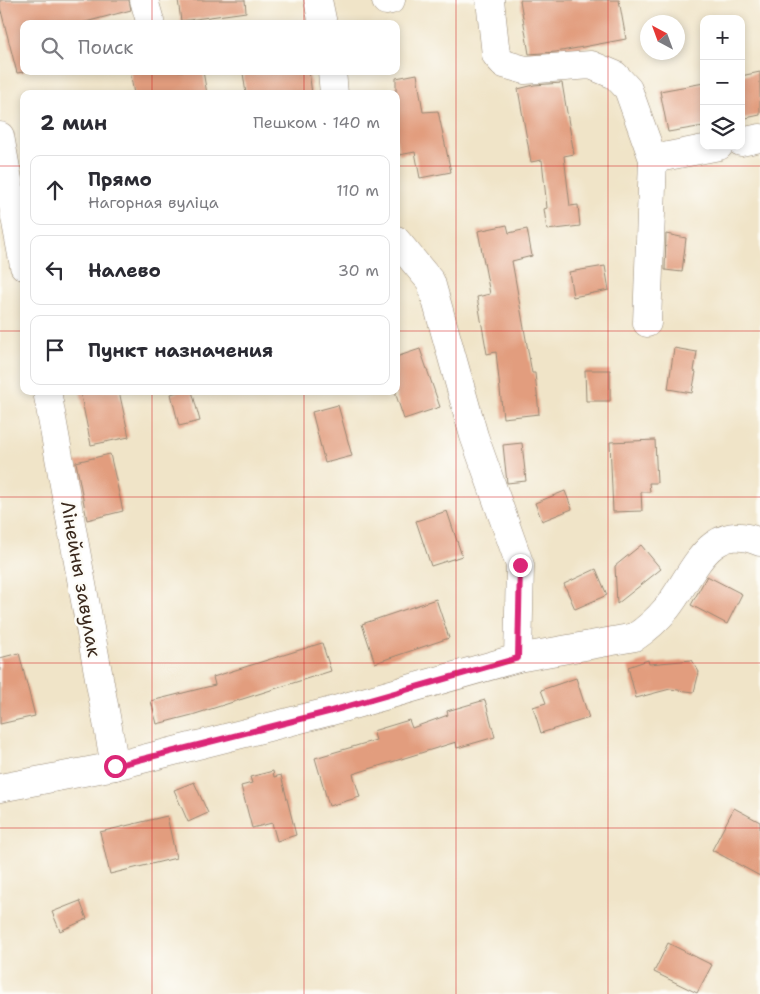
<!DOCTYPE html>
<html lang="ru">
<meta charset="utf-8">
<style>
:root{--surface:#fff;--page:#f7f7f7;--text:#2b2b33;--muted:#7c7c81;--line:#e1e1e2}
body{margin:0;font-family:"Shantell Sans",sans-serif;background:var(--page);color:var(--text)}
.controls{position:absolute;right:15px;top:15px;display:grid;overflow:hidden;border-radius:10px;box-shadow:0 2px 8px #0003}
.controls button{width:45px;height:45px;display:grid;place-items:center;padding:0;border:0;border-bottom:1px solid var(--line);background:var(--surface);color:var(--text);font:25px sans-serif}
.compass{position:absolute;left:640px;top:15px;width:45px;height:45px;border-radius:50%;background:var(--surface);box-shadow:0 2px 8px #0003;rotate:319deg}
.stop{position:absolute;width:15px;height:15px;margin:-11px;border:4px solid #db2777;border-radius:50%;background:#fff}
.stop.end{background:#db2777;border-color:#fff;box-shadow:0 1px 5px #0008}
.list{margin:0;padding:0;list-style:none}
h2{display:flex;justify-content:space-between;align-items:center;height:65px;margin:0;padding:0 20px;font-size:21px}
h2 small{font-size:16px;font-weight:400;color:var(--muted)}
.list li{display:grid;grid-template-columns:32px 1fr auto;gap:15px;align-items:center;box-sizing:border-box;height:70px;margin:0 10px 10px;padding:0 10px;border:1px solid var(--line);border-radius:10px}
.list b{display:block;font-size:19px;white-space:nowrap}
.list p{margin:0;font-size:16px;white-space:nowrap;color:var(--muted)}
.list em{font-size:16px;font-style:normal;color:var(--muted)}
.icon{flex:none;width:28px;height:28px;fill:none;stroke:currentColor;stroke-width:2;stroke-linecap:round;stroke-linejoin:round}
.map{position:relative;flex:none;width:760px;height:994px;overflow:hidden}
.search{position:absolute;background:var(--surface);box-shadow:0 2px 8px #0003;left:20px;top:20px;width:380px;height:55px;display:flex;align-items:center;gap:12px;box-sizing:border-box;padding:0 18px;border-radius:10px;color:var(--muted);font-size:19px}
.panel{position:absolute;background:var(--surface);box-shadow:0 2px 8px #0003;left:20px;top:90px;width:380px;height:305px;border-radius:10px}
.map>svg:first-child{display:block}
.building{fill:#e29d7e}
.lines{fill:none;stroke-linecap:round;stroke-linejoin:round}
.minor-casing{stroke:#968773;stroke-width:29}
.minor{stroke:#fff;stroke-width:28}
.route{stroke:#db2777;stroke-width:6}
.grid{fill:none;stroke:#d62828;stroke-width:1;stroke-opacity:0.55}
.labels{text-anchor:middle;dominant-baseline:central;stroke-width:5;stroke-linejoin:round;paint-order:stroke}
.street-label{font-size:19px;fill:#3b2a1e;stroke:#fdfcf7}
</style>
<div class="map">
<svg width="760" height="994" viewBox="0 0 760 994">
<rect width="100%" height="100%" fill="#fdfcf7"/>
<filter id="ink" filterUnits="userSpaceOnUse"><feTurbulence type="fractalNoise" baseFrequency=".02" numOctaves="2"/><feDisplacementMap in="SourceGraphic" scale="10" xChannelSelector="R" yChannelSelector="G"/><feConvolveMatrix kernelMatrix="1 2 1 2 8 2 1 2 1" color-interpolation-filters="sRGB"/></filter>
<filter id="wash" filterUnits="userSpaceOnUse"><feTurbulence type="fractalNoise" baseFrequency=".0096" numOctaves="4" result="noise"/><feDisplacementMap in="SourceGraphic" scale="20" xChannelSelector="R" yChannelSelector="G"/><feGaussianBlur stdDeviation="1.12" result="paint"/><feColorMatrix in="noise" values="0 0 0 0 0 0 0 0 0 0 0 0 0 0 0 0 0 1.4 0 .05"/><feComposite in="paint" operator="in"/></filter>
<g filter="url(#wash)">
<rect width="100%" height="100%" fill="#f0e4c8"/>
<g id="blocks">
<g class="building">
<path d="M 0,0 L 129,0 L 131,10 L 78,24 L 24,24 L 24,72 L 17,73 L 0,7 Z"/>
<path d="M 178,0 L 245,0 L 246,12 L 181,21 Z"/>
<path d="M 520,0 L 619,0 L 626,39 L 556,52 L 529,54 Z"/>
<path d="M 130,71 L 203,71 L 207,94 L 134,94 Z"/>
<path d="M 254,71 L 309,71 L 312,94 L 246,94 L 243,73 Z"/>
<path d="M 760,72 L 760,115 L 741,119 L 741,76 Z"/>
<path d="M 417,74 L 423,112 L 438,111 L 451,172 L 420,178 L 415,152 L 399,155 L 396,139 L 396,78 Z"/>
<path d="M 562,83 L 574,154 L 564,156 L 570,206 L 578,205 L 580,226 L 547,230 L 544,209 L 547,208 L 542,160 L 531,162 L 518,89 L 534,85 Z"/>
<path d="M 704,83 L 704,126 L 668,132 L 660,91 Z"/>
<path d="M 507,225 L 509,233 L 527,229 L 532,256 L 512,261 L 532,373 L 535,373 L 539,414 L 503,418 L 496,352 L 487,354 L 477,297 L 490,294 L 478,231 Z"/>
<path d="M 666,234 L 686,238 L 682,272 L 665,270 Z"/>
<path d="M 605,266 L 609,290 L 573,297 L 569,272 Z"/>
<path d="M 674,348 L 697,352 L 694,371 L 696,372 L 692,393 L 668,389 Z"/>
<path d="M 420,349 L 440,407 L 404,419 L 396,395 L 396,357 Z"/>
<path d="M 585,370 L 610,370 L 610,401 L 586,401 Z"/>
<path d="M 80,391 L 119,391 L 129,437 L 91,445 Z"/>
<path d="M 181,391 L 192,391 L 200,421 L 179,426 L 171,394 Z"/>
<path d="M 338,405 L 352,456 L 325,463 L 312,412 Z"/>
<path d="M 655,440 L 657,483 L 649,483 L 650,492 L 641,492 L 642,511 L 613,512 L 610,442 Z"/>
<path d="M 522,443 L 526,481 L 507,483 L 503,445 Z"/>
<path d="M 110,454 L 123,511 L 87,520 L 76,462 Z"/>
<path d="M 565,491 L 572,509 L 542,521 L 535,503 Z"/>
<path d="M 447,511 L 462,556 L 431,566 L 416,521 Z"/>
<path d="M 641,545 L 661,569 L 617,604 L 615,566 Z"/>
<path d="M 596,569 L 607,595 L 575,609 L 564,584 Z"/>
<path d="M 707,576 L 742,594 L 727,624 L 691,605 Z"/>
<path d="M 436,599 L 449,638 L 375,663 L 362,624 Z"/>
<path d="M 322,643 L 331,671 L 192,715 L 157,724 L 151,701 L 215,685 L 213,677 Z"/>
<path d="M 19,653 L 35,716 L 0,724 L 0,658 Z"/>
<path d="M 648,660 L 649,664 L 692,660 L 699,672 L 694,692 L 670,689 L 636,698 L 628,667 Z"/>
<path d="M 576,678 L 589,718 L 541,733 L 533,707 L 546,703 L 541,690 Z"/>
<path d="M 485,700 L 495,737 L 457,748 L 456,742 L 353,774 L 360,797 L 329,806 L 315,758 L 376,740 L 373,731 L 409,720 L 412,728 L 448,715 L 447,711 Z"/>
<path d="M 273,771 L 274,777 L 281,775 L 296,835 L 277,841 L 272,823 L 252,828 L 241,786 L 252,783 L 250,777 Z"/>
<path d="M 194,782 L 208,813 L 188,822 L 174,790 Z"/>
<path d="M 734,808 L 760,822 L 760,876 L 712,850 Z"/>
<path d="M 167,816 L 176,858 L 110,874 L 100,832 Z"/>
<path d="M 80,901 L 87,919 L 60,931 L 52,912 Z"/>
<path d="M 668,943 L 712,965 L 697,993 L 654,972 Z"/>
</g>
</g>
</g>
<g filter="url(#ink)">
<use href="#blocks" fill-opacity="0" stroke="#968773" stroke-width="1"/>
<g class="lines">
<defs>
<g id="minor">
<path d="M 144,0 L 150,21"/>
<path d="M 318,0 L 323,24"/>
<path d="M 490,0 L 496,55 L 504,64 L 525,70 L 591,65 L 615,75 L 628,89 L 653,159 L 647,323"/>
<path d="M 386,1 L 391,0"/>
<path d="M 332,71 L 334,94"/>
<path d="M 0,136 L 24,266"/>
<path d="M 741,142 L 760,138"/>
<path d="M 653,159 L 719,146"/>
<path d="M 396,240 L 431,282 L 474,436 L 520,565 L 518,658"/>
<path d="M 47,391 L 115,766"/>
<path d="M 0,788 L 115,766 L 328,712 L 518,658 L 635,637 C 647,629 657,620 667,608 C 693,576 708,519 760,542"/>
</g>
</defs>
<use href="#minor" class="minor-casing"/>
<use href="#minor" class="minor"/>
</g>
</g>
<g class="lines" filter="url(#ink)">
<path class="route" d="M 115,766 L 328,712 L 518,658 L 520,565"/>
</g>
<path class="grid" d="M 152,0 L 152,24M 304,0 L 304,24M 456,0 L 456,994M 608,0 L 608,994M 152,71 L 152,94M 304,71 L 304,94M 0,166 L 24,166M 396,166 L 760,166M 0,331 L 24,331M 396,331 L 760,331M 152,391 L 152,994M 304,391 L 304,994M 0,497 L 760,497M 0,663 L 760,663M 0,828 L 760,828"/>
<g class="labels">
<g class="street-label">
<text transform="translate(81 579) rotate(80)">Лінейны завулак</text>
</g>
</g>
</svg>
<div class="controls">
<button>+</button>
<button>−</button>
<button><svg class="icon" aria-label="layers" viewBox="0 0 24 24"><path d="M12 4l9 5-9 5-9-5zM3 14l9 5 9-5"/></svg></button>
</div>
<svg class="compass" viewBox="-18 -18 36 36"><path d="M0-13l5 13h-10z" fill="#e53935"/><path d="M0 13l5-13h-10z" fill="#7c7c81"/></svg>
<div class="stop" style="left:115px;top:766px"></div>
<div class="stop end" style="left:520px;top:565px"></div>
<div class="search"><svg class="icon" aria-label="search" viewBox="0 0 24 24"><circle cx="10" cy="10" r="6"/><path d="M15 15l6 6"/></svg>Поиск</div>
<section class="panel">
<h2>2 мин<small>Пешком · 140 m</small></h2>
<ul class="list">
<li><svg class="icon" aria-label="ahead" viewBox="0 0 24 24"><path d="M12 20V5M6 11l6-6 6 6"/></svg><div><b>Прямо</b><p>Нагорная вуліца</p></div><em>110 m</em></li>
<li><svg class="icon" aria-label="left" viewBox="0 0 24 24"><path d="M17 20v-9H6M10 6l-5 5 5 5"/></svg><div><b>Налево</b></div><em>30 m</em></li>
<li><svg class="icon" aria-label="arrive" viewBox="0 0 24 24"><path d="M6 21V4h12l-3 4 3 4H6"/></svg><div><b>Пункт назначения</b></div></li>
</ul>
</section>
</div>
